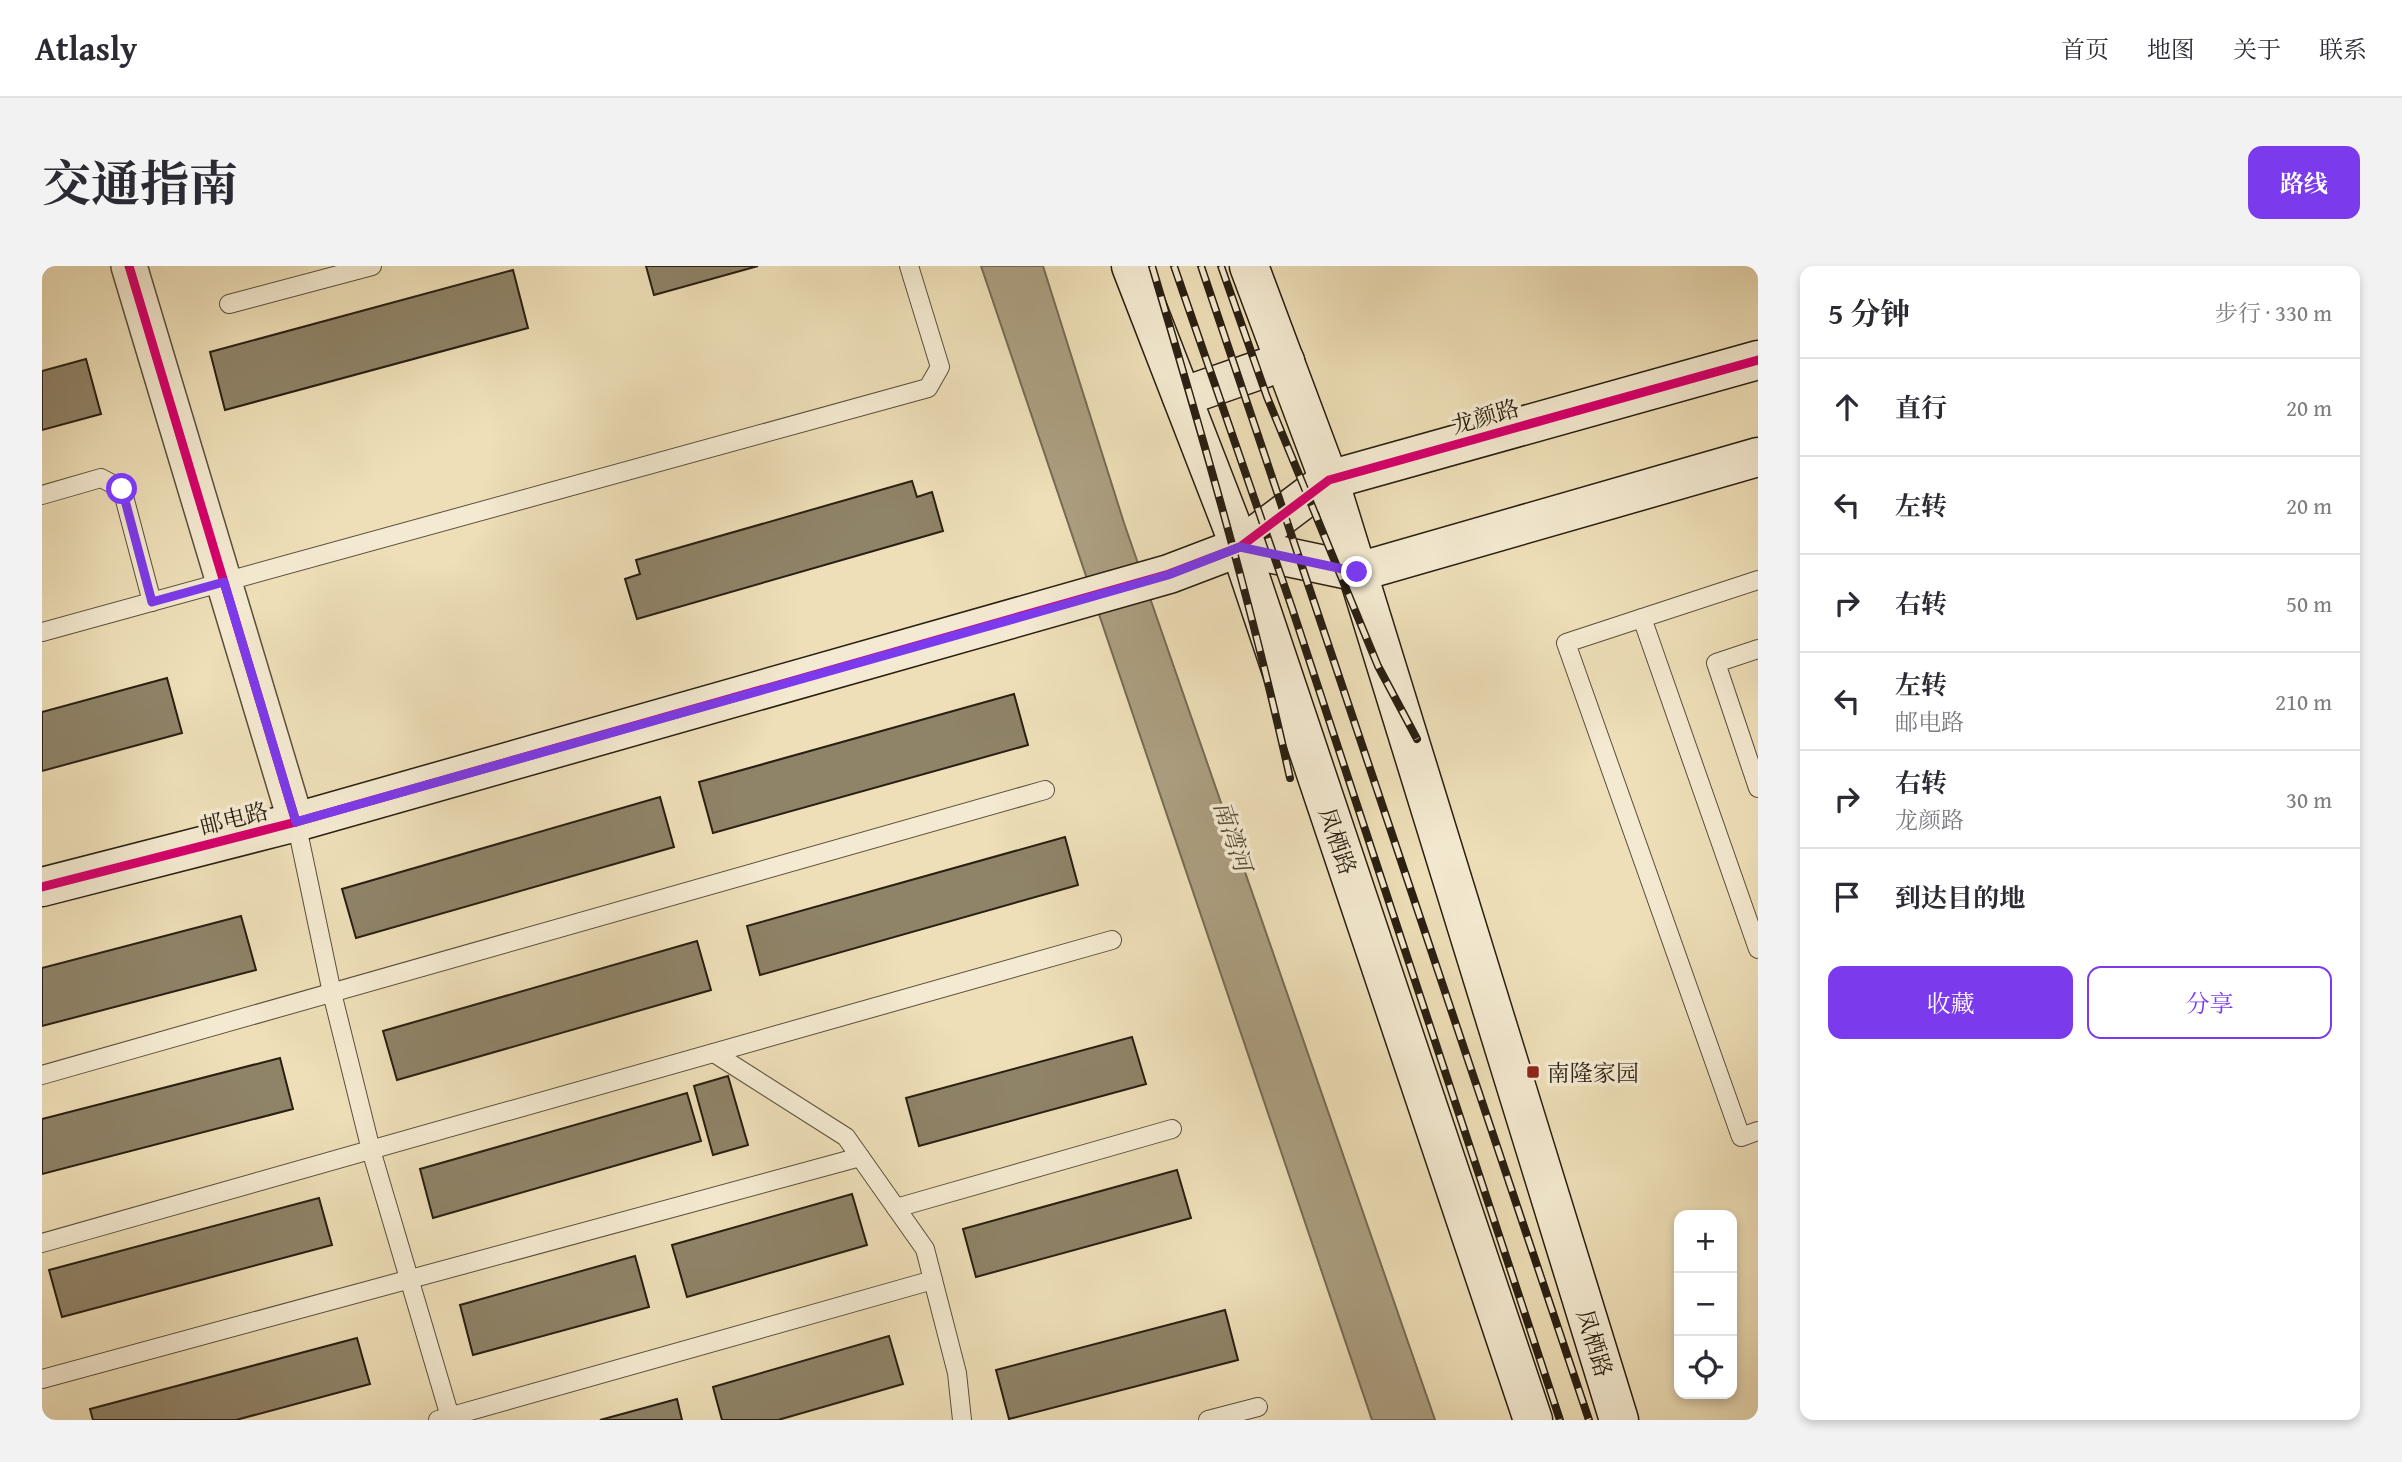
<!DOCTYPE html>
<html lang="zh">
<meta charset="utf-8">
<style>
:root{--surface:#fff;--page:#f2f2f3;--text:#2b2b33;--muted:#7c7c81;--line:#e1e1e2;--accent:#7c3aed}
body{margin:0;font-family:"Gentium Book Plus","Noto Serif SC",serif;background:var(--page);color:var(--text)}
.controls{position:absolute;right:21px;bottom:21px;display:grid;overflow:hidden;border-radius:14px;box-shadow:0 4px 10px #0003}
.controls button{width:63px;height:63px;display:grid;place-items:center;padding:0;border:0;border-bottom:2px solid var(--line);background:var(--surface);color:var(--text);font:35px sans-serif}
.stop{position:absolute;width:21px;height:21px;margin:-16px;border:5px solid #7c3aed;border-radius:50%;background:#fff}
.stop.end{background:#7c3aed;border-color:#fff;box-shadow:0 2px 7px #0008}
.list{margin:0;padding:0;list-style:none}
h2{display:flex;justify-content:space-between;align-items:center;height:91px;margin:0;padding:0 28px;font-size:30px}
h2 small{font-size:23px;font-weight:400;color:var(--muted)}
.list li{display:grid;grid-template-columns:46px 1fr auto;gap:21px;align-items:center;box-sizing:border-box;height:98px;padding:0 28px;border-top:2px solid var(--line)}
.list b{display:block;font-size:26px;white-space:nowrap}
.list p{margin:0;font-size:23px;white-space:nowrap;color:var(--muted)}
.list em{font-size:23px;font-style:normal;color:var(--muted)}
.actions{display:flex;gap:14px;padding:21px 28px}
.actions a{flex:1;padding:16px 0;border:2px solid var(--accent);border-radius:14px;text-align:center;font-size:24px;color:var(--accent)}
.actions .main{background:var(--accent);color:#fff}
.icon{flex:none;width:38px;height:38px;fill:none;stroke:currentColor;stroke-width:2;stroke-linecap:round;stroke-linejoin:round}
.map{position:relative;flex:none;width:1716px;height:1154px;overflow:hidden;border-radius:14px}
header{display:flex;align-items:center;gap:42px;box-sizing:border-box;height:98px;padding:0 35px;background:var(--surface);border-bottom:2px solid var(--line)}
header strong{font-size:33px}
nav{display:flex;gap:38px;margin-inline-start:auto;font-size:24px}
.intro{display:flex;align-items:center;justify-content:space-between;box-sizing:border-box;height:168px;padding:0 42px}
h1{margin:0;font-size:49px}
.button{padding:18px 32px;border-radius:14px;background:var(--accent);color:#fff;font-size:24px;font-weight:700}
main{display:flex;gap:42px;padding:0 42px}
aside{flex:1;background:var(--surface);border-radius:14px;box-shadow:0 4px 10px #0003}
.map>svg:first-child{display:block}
.water{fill:#ab9e80;stroke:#776b54;stroke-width:2}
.building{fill:#8f8368;stroke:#291f12;stroke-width:2}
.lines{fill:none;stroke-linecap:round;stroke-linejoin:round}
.lane-casing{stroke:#5a4f3c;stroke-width:20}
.street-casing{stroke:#5a4f3c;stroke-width:38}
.secondary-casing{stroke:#291f12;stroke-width:41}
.lane{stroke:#f4ead1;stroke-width:18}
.street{stroke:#f4ead1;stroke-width:35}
.secondary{stroke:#f4ead1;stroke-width:38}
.rail-casing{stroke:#291f12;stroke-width:8}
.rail{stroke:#f4ead1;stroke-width:5;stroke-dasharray:16;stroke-linecap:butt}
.cycleway-casing{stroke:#f4ead1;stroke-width:13}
.cycleway{stroke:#d6006c;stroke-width:9}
.route{stroke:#7c3aed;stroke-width:9}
.poi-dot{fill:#8f2418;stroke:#f4ead1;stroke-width:2.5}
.labels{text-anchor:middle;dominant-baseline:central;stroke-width:7;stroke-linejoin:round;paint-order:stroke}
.street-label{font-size:23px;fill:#291f12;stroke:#f4ead1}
.poi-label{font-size:23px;fill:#291f12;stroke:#f4ead1;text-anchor:start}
.water-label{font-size:24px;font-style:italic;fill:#564b38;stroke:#f4ead1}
</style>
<header>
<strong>Atlasly</strong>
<nav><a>首页</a><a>地图</a><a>关于</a><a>联系</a></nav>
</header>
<div class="intro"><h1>交通指南</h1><a class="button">路线</a></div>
<main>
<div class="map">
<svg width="1716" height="1154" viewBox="0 0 1716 1154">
<rect width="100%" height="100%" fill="#eedfb8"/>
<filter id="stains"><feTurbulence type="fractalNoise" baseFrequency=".00286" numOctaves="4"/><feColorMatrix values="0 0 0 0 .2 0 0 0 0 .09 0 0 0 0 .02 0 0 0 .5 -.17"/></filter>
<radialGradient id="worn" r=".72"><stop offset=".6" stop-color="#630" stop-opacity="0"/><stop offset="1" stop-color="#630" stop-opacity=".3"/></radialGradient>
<path class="water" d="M 939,0 L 1001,0 L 1082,257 L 1393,1154 L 1330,1154 Z"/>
<g class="building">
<path d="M 604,0 L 716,0 L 612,29 Z"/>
<path d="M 471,4 L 486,62 L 183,144 L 168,86 Z"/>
<path d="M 44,93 L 59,148 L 0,164 L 0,105 Z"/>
<path d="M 870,215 L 875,231 L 890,226 L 901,265 L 595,353 L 583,313 L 598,308 L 594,294 Z"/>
<path d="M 125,412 L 140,467 L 0,505 L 0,446 Z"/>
<path d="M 972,428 L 986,479 L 671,567 L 657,516 Z"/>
<path d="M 618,531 L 632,581 L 314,672 L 300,623 Z"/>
<path d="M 1023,571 L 1036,619 L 718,709 L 705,660 Z"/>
<path d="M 199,650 L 214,704 L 0,760 L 0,702 Z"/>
<path d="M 655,675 L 669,724 L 355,814 L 341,765 Z"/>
<path d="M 1090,771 L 1104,818 L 877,880 L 864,832 Z"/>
<path d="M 238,792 L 251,843 L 0,908 L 0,853 Z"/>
<path d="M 686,810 L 706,879 L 671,889 L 652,820 Z"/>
<path d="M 645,827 L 659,875 L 391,952 L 378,903 Z"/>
<path d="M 1135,904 L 1149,952 L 934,1011 L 921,963 Z"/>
<path d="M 810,928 L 825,979 L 645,1031 L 630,979 Z"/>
<path d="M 277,932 L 290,979 L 20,1051 L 7,1004 Z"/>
<path d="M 593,990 L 607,1041 L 431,1089 L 418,1039 Z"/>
<path d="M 1183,1044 L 1196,1094 L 967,1153 L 954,1104 Z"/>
<path d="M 847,1070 L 861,1118 L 736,1154 L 680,1154 L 671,1121 Z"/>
<path d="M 315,1072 L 328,1118 L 194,1154 L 51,1154 L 48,1143 Z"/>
<path d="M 635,1133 L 640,1154 L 558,1154 Z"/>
</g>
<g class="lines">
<defs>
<g id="lane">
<path d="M 187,38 L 330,0"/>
<path d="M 0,229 L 59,212 L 80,223 L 110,336"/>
<path d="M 1716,314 L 1524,377 L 1699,871 L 1716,865"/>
<path d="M 1600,352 L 1716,683"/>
<path d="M 0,366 L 886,122 L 898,101 L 867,0"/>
<path d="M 1716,383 L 1674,397 L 1716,522"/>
<path d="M 254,556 L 290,727 L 329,884 L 409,1154"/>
<path d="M 672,787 L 804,871 L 883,983 L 915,1107 L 920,1154"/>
<path d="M 0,809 L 1003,524"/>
<path d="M 854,942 L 1130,863"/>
<path d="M 0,977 L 1070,674"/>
<path d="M 0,1113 L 818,891"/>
<path d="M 396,1154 L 891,1014"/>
<path d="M 1166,1154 L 1216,1141"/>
</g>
<path id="street" d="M 87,0 L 254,556"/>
<g id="secondary">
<path d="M 1089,0 L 1198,281 L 1491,1154"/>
<path d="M 1207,0 L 1287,214 L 1577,1154"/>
<path d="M 1140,131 L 1243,95"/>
<path d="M 1198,281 L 1316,306 L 1716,191"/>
<path d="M 0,621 L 254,556 L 1127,308 L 1198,281 L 1287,214 L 1716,94"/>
</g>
</defs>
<use href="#lane" class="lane-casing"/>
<use href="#street" class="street-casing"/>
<use href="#secondary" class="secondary-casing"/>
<use href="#lane" class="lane"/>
<use href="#street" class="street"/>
<use href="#secondary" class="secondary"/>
<defs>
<g id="rail">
<path d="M 1110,0 C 1160,169 1210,339 1248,512"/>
<path d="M 1132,0 L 1250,342 L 1518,1154"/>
<path d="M 1159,0 L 1547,1154"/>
<path d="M 1179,0 L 1225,131 L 1336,400 L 1375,473"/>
</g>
</defs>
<use href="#rail" class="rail-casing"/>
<use href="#rail" class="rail"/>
<defs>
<g id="cycleway">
<path d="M 87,0 L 254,556"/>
<path d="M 0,621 L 254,556 L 1127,308 L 1198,281 L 1287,214 L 1716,94"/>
</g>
</defs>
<use href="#cycleway" class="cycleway-casing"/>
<use href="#cycleway" class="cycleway"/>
</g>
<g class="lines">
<path class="route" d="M 80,223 L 110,336 L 182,316 L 254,556 L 1014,341 L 1126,309 L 1198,281 L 1315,306"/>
</g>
<rect class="poi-dot" x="1484" y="799" width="14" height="14" rx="3.5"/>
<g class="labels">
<g class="street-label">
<text transform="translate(1443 150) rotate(-16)">龙颜路</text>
<text transform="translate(192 552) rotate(-14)">邮电路</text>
<text transform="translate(1296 575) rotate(71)">凤栖路</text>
<text transform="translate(1553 1077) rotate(73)">凤栖路</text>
</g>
<g class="poi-label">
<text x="1505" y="806">南隆家园</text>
</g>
<g class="water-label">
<text transform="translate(1191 570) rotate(72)">南湾河</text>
</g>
</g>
<rect width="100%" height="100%" filter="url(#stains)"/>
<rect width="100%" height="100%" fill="url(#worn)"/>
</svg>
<div class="controls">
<button>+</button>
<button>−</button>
<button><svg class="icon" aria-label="locate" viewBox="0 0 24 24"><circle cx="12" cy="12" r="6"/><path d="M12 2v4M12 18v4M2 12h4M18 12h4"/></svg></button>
</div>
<div class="stop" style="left:80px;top:223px"></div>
<div class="stop end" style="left:1315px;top:306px"></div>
</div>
<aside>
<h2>5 分钟<small>步行 · 330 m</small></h2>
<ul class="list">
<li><svg class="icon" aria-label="ahead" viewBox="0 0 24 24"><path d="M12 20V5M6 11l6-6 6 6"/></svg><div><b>直行</b></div><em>20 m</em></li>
<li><svg class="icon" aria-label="left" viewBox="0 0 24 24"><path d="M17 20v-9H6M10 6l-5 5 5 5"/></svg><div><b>左转</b></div><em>20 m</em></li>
<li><svg class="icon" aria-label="right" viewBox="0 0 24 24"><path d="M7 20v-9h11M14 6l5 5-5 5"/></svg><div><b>右转</b></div><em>50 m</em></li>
<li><svg class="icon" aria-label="left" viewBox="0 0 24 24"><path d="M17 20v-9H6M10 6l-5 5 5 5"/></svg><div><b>左转</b><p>邮电路</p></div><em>210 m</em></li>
<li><svg class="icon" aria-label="right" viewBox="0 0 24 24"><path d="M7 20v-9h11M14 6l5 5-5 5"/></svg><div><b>右转</b><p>龙颜路</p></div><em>30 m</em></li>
<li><svg class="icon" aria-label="arrive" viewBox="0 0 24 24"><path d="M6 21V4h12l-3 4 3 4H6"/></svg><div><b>到达目的地</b></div></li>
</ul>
<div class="actions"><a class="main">收藏</a><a>分享</a></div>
</aside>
</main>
